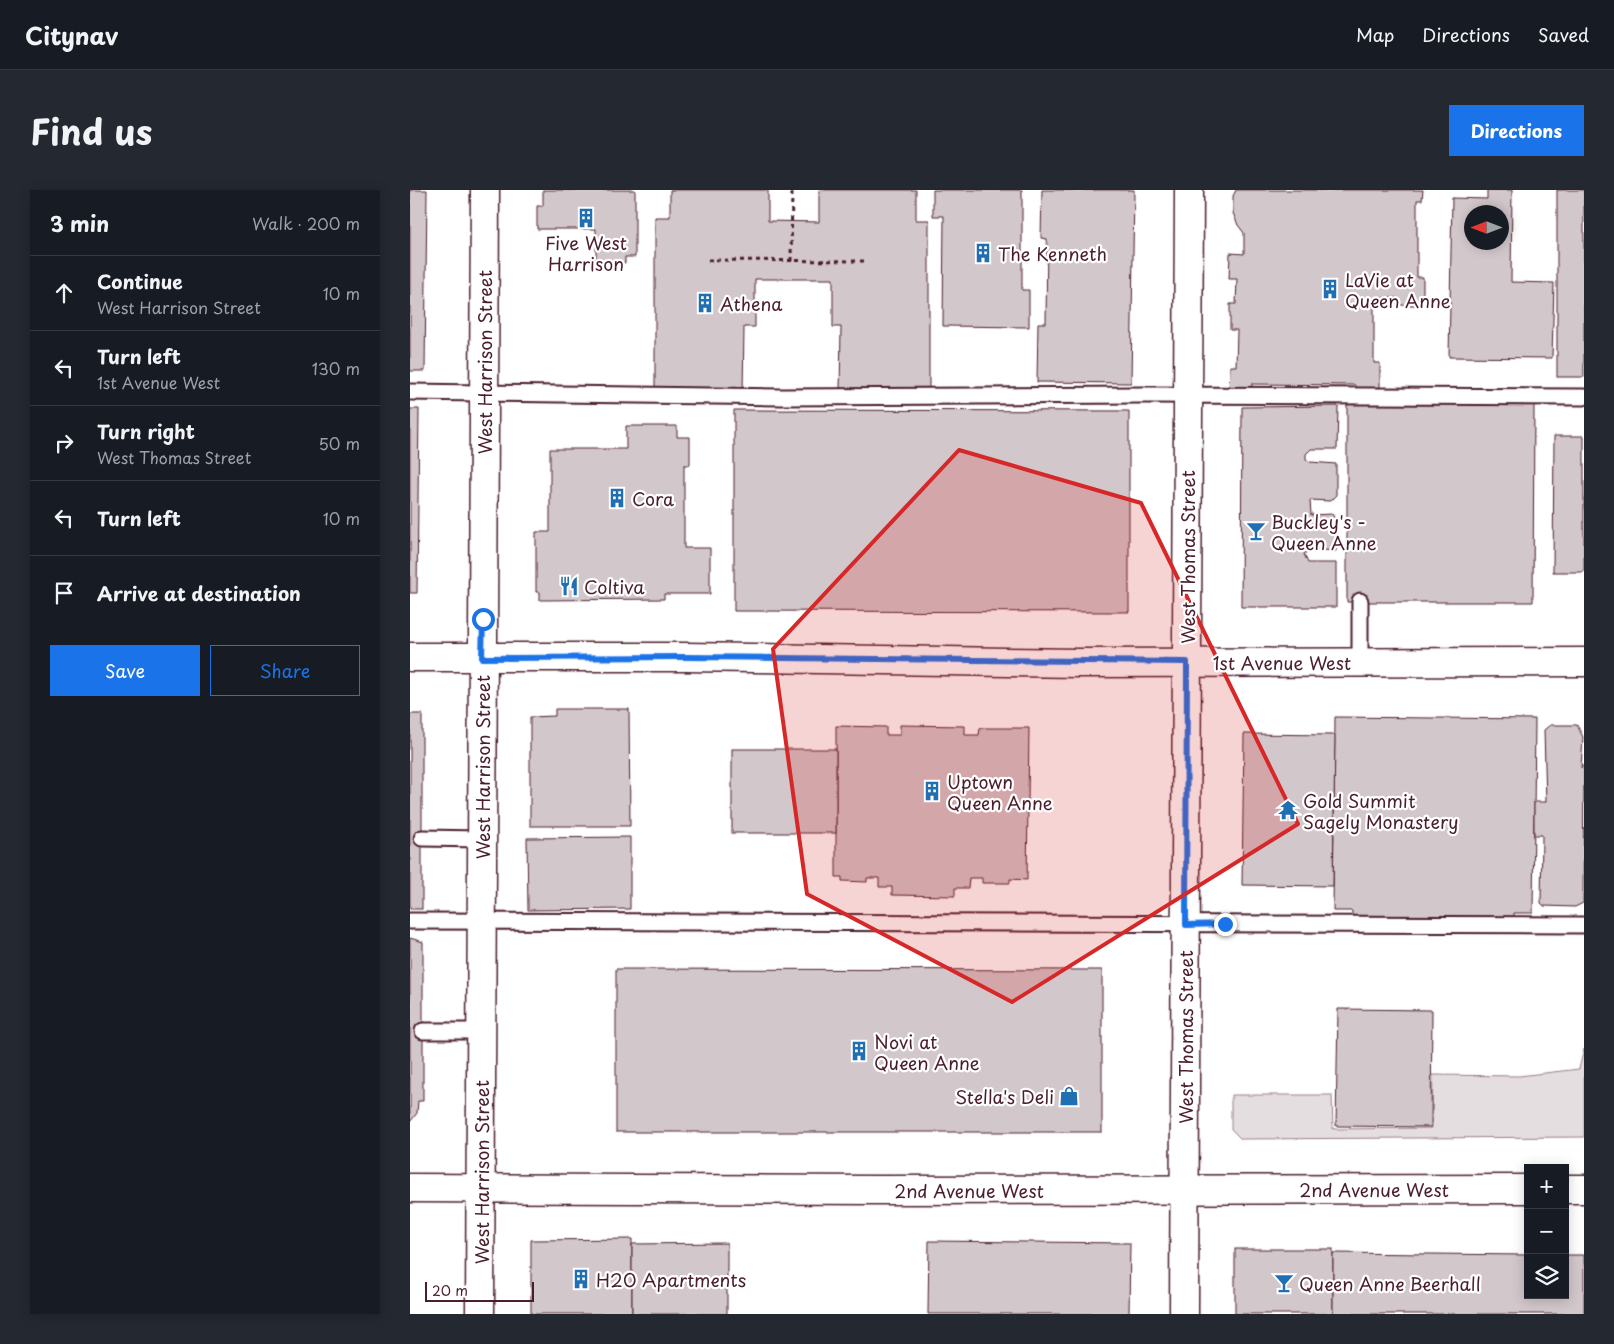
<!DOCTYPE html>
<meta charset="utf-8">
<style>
:root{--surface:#171b24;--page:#242831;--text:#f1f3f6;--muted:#9ea1a6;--line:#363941;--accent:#1a73e8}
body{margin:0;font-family:"Playpen Sans",sans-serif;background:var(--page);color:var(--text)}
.controls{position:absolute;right:15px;bottom:15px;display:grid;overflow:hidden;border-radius:0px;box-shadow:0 2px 12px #0003}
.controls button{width:45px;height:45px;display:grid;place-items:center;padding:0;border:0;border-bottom:1px solid var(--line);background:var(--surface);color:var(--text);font:25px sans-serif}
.compass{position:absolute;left:1054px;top:15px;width:45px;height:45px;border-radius:50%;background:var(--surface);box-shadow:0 2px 12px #0003;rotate:270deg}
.scale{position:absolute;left:15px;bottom:12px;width:109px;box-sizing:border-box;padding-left:5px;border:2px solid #4a1f2b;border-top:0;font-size:14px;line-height:18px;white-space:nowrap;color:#4a1f2b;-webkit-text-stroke:4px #fff;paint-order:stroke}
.stop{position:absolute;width:15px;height:15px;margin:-11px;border:4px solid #1a73e8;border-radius:50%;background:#fff}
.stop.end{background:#1a73e8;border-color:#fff;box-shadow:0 1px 5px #0008}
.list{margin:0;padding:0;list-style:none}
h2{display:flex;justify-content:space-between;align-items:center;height:65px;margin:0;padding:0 20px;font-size:21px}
h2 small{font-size:16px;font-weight:400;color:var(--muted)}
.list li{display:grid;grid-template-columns:32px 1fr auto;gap:15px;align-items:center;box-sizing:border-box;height:75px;padding:0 20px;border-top:1px solid var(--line)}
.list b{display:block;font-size:19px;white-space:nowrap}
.list p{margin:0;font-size:16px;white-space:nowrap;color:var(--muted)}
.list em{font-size:16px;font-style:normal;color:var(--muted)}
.actions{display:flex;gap:10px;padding:15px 20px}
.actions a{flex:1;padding:11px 0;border:1px solid var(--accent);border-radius:0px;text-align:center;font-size:18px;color:var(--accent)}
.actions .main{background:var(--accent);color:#fff}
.icon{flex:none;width:28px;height:28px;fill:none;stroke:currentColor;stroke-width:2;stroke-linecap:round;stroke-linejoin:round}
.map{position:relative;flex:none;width:1174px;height:1124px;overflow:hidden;border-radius:0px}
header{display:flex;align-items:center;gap:30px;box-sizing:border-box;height:70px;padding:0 25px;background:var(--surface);border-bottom:1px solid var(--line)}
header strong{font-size:24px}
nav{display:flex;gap:28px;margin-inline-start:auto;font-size:18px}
.intro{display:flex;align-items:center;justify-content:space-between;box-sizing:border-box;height:120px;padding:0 30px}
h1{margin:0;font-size:35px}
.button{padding:12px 22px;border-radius:0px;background:var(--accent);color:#fff;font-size:18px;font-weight:700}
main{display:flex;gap:30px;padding:0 30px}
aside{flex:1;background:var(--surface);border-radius:0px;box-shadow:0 2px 12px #0003}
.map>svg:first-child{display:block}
.green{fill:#e5dee0;stroke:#987e86}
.building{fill:#d2c7cb;stroke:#4a1f2b;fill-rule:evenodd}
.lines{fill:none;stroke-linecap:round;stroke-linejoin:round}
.lane-casing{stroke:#4a1f2b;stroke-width:19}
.street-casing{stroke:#4a1f2b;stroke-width:31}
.path{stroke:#4a1f2b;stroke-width:3;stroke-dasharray:4 4;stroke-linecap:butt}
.lane{stroke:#fff;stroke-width:15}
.street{stroke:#fff;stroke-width:28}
.route{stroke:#1a73e8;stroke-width:6}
.marked{fill:#d62828;fill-opacity:0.2;stroke:#d62828;stroke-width:4;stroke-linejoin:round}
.labels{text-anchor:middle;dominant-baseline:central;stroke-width:4.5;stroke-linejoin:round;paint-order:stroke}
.poi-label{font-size:18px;fill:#4a1f2b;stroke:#fff;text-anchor:start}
.street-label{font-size:18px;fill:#4a1f2b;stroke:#fff}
</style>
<header>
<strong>Citynav</strong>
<nav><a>Map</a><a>Directions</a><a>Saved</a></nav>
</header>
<div class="intro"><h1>Find us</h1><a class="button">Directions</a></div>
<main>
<aside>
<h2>3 min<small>Walk · 200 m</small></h2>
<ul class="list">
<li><svg class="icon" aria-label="ahead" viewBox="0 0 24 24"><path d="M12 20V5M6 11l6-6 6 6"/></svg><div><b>Continue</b><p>West Harrison Street</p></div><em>10 m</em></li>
<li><svg class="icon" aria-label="left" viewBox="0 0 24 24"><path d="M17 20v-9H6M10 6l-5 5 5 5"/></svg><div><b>Turn left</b><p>1st Avenue West</p></div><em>130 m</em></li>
<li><svg class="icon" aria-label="right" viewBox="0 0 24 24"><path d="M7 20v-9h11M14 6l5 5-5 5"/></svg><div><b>Turn right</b><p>West Thomas Street</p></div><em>50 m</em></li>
<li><svg class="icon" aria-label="left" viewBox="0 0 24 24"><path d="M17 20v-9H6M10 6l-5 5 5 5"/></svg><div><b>Turn left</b></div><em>10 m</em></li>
<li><svg class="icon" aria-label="arrive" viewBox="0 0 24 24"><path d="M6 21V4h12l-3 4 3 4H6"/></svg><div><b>Arrive at destination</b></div></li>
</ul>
<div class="actions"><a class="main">Save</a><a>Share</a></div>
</aside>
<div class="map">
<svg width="1174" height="1124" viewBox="0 0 1174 1124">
<rect width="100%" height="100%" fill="#fff"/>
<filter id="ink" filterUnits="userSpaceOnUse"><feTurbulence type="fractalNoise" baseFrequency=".02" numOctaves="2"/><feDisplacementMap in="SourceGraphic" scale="10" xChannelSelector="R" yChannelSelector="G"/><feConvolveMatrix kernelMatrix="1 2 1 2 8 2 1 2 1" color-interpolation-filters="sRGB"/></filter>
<g filter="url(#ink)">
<path class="green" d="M 1174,859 L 1174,947 L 831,949 L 821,939 L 821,905 L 922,905 L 923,939 L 1022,938 L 1023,885 L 1109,886 L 1169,879 Z"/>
<g class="building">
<path d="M 0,0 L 17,0 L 15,181 L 0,181 Z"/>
<path d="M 133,0 L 225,0 L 225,67 L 215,67 L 215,73 L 186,72 L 186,39 L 127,39 L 127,16 L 133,16 Z"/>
<path d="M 260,0 L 358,0 L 358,31 L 409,32 L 409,0 L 506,0 L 506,30 L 519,30 L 519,202 L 430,202 L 431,137 L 423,137 L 423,89 L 345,89 L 345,137 L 334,137 L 333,203 L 285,203 L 285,198 L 245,197 L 245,27 L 260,27 Z"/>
<path d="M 523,0 L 612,0 L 612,100 L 619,100 L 619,137 L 533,136 L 534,26 L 523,26 Z"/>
<path d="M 632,0 L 724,0 L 721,193 L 627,192 L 628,133 L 636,133 L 637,49 L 631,48 Z"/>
<path d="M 826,0 L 1013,0 L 1012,10 L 1007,10 L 1007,87 L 1013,87 L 1013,115 L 987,115 L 987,108 L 964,108 L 964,173 L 970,173 L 970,202 L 945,202 L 945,195 L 842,194 L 842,201 L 819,201 L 820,176 L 826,176 L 827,140 L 820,140 L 820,114 L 826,114 L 827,89 L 819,89 L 820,63 L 834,64 L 834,43 L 828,35 L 823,23 L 823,6 Z"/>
<path d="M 1077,0 L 1102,0 L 1101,92 L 1144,93 L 1142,168 L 1039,167 L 1042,8 L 1077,9 ZM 1062,22 L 1092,22 L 1092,52 L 1062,52 Z"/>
<rect x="1147" y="0" width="27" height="187"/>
<path d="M 937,213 L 1124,213 L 1123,412 L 937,412 Z"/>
<path d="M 928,216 L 927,259 L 901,259 L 896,264 L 896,269 L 900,272 L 926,274 L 926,305 L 920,311 L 900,310 L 901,325 L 922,324 L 926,330 L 926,361 L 901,359 L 894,364 L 898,373 L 926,373 L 926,417 L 831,417 L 832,217 Z"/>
<path d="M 0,219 L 9,219 L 7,403 L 0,403 Z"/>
<path d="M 324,220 L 719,221 L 719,422 L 324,421 Z"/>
<path d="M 216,236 L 267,236 L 267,247 L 280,247 L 280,275 L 274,275 L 274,358 L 300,358 L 300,404 L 254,404 L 254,409 L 130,410 L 130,402 L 126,402 L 126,342 L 140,342 L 140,259 L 216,259 Z"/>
<path d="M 1144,246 L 1174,246 L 1174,382 L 1143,382 Z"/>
<path d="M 145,519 L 219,519 L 220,636 L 120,636 L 120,527 L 145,526 Z"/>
<rect x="0" y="524" width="12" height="195"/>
<path d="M 925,527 L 1125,529 L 1123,723 L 1104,723 L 1104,729 L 942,727 L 942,721 L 923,721 Z"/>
<path d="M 490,535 L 555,536 L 555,545 L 569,545 L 570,538 L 619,538 L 617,690 L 600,689 L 600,693 L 572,693 L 572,688 L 559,688 L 558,698 L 545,698 L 545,706 L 482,705 L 482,697 L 469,697 L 469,688 L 457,688 L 457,692 L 432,691 L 432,687 L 426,687 L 426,536 L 476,537 L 476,545 L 490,545 Z"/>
<path d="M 1140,535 L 1167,535 L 1173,547 L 1171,578 L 1174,575 L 1173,713 L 1165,717 L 1134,716 L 1131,713 L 1132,645 L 1124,645 L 1124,612 L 1136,612 L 1134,540 Z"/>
<path d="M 834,544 L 925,545 L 923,696 L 832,695 Z"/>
<rect x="322" y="559" width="104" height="84"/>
<path d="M 220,647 L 220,719 L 118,720 L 117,648 Z"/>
<path d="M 0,748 L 13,752 L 13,911 L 8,911 L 7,923 L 0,932 Z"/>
<path d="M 206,779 L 692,780 L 692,942 L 206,942 Z"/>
<path d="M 928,819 L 1022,820 L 1021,937 L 926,936 Z"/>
<path d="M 222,1049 L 222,1124 L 121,1124 L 121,1050 Z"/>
<path d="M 519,1051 L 720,1053 L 719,1124 L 518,1124 Z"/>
<path d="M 317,1053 L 317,1124 L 222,1124 L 222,1054 Z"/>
<rect x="825" y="1059" width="98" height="65"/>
<path d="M 923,1063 L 1118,1065 L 1118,1105 L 1155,1105 L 1155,1065 L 1174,1065 L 1174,1124 L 923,1124 Z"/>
</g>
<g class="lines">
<defs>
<g id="lane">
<path d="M 0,202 L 373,207 L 733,205 L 1174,207"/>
<path d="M 950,411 L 950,472"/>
<path d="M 12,648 L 72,649"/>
<path d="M 0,731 L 1174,735"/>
<path d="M 13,841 L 72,841"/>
</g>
<g id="street">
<path d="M 0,467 L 275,467 L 670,473 L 1174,472"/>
<path d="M 0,998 L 466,1000 L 1118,999"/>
<path d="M 1155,999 L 1174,999"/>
<path d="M 70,1124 L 75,0"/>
<path d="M 774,1124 L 779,0"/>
</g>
</defs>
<use href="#lane" class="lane-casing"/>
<use href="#street" class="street-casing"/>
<g class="path">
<path d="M 298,70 L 454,71"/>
<path d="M 381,71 L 382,0"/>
</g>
<use href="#lane" class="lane"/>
<use href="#street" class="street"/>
</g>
</g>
<g class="lines" filter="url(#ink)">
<path class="route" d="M 73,429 L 72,468 L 275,467 L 777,472 L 776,735 L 815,734"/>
</g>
<path class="marked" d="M 549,260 L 731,313 L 888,634 L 602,812 L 397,704 L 363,459 Z"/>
<defs>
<symbol id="building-bare" viewBox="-9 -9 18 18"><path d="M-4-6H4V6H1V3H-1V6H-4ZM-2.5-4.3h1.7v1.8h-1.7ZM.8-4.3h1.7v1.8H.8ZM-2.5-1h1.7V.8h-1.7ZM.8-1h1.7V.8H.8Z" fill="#1f6fb2" stroke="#fff" stroke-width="2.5" paint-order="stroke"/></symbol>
<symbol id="bar-bare" viewBox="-9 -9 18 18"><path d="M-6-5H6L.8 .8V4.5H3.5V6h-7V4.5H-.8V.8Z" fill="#1f6fb2" stroke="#fff" stroke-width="2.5" paint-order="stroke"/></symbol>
<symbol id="restaurant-bare" viewBox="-9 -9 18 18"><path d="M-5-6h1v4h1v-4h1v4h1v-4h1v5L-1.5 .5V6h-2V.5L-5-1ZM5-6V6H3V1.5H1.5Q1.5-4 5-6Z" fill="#1f6fb2" stroke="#fff" stroke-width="2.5" paint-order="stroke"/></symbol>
<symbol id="temple-bare" viewBox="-9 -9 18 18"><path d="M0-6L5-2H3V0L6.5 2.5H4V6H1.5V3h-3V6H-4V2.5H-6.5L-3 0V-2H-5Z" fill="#1f6fb2" stroke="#fff" stroke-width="2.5" paint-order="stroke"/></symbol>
<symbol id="shop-bare" viewBox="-9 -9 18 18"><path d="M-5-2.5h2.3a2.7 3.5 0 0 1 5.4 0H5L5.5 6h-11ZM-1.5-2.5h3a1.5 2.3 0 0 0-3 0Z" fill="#1f6fb2" stroke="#fff" stroke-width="2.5" paint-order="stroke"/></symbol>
</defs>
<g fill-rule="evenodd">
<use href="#building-bare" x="162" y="14" width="28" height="28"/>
<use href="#building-bare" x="559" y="49" width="28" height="28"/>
<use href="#building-bare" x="906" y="85" width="28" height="28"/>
<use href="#building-bare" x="281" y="99" width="28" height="28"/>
<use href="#building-bare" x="193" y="294" width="28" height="28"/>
<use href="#bar-bare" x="832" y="327" width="28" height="28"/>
<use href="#restaurant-bare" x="145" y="382" width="28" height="28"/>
<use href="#building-bare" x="508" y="587" width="28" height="28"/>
<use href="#temple-bare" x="864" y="606" width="28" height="28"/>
<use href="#building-bare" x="435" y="847" width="28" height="28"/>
<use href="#shop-bare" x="645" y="892" width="28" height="28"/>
<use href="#building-bare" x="157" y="1075" width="28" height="28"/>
<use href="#bar-bare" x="860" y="1079" width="28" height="28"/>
</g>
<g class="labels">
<g class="poi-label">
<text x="176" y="52" text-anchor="middle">Five West<tspan x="176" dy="21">Harrison</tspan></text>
<text x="588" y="63">The Kenneth</text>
<text x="935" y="89">LaVie at<tspan x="935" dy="21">Queen Anne</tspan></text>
<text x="310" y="113">Athena</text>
<text x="222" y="308">Cora</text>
<text x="861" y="331">Buckley's -<tspan x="861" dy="21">Queen Anne</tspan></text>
<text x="174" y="396">Coltiva</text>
<text x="537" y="591">Uptown<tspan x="537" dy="21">Queen Anne</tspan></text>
<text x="893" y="610">Gold Summit<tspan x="893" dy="21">Sagely Monastery</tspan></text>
<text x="464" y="851">Novi at<tspan x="464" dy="21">Queen Anne</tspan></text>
<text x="644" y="906" text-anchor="end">Stella's Deli</text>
<text x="186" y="1089">H2O Apartments</text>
<text x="889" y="1093">Queen Anne Beerhall</text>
</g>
<g class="street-label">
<text transform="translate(74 172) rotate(-90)">West Harrison Street</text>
<text transform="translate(777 367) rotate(-90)">West Thomas Street</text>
<text x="872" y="472">1st Avenue West</text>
<text transform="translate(72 577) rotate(-90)">West Harrison Street</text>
<text transform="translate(775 847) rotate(-90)">West Thomas Street</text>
<text transform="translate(71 982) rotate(-90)">West Harrison Street</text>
<text x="964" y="999">2nd Avenue West</text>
<text x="559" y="1000">2nd Avenue West</text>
</g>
</g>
</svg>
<div class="controls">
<button>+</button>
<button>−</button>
<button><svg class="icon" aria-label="layers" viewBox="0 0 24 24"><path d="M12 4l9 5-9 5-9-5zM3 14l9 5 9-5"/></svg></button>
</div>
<svg class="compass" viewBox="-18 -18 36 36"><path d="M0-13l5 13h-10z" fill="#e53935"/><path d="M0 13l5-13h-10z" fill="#9ea1a6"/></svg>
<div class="scale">20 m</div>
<div class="stop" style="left:73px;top:429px"></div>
<div class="stop end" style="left:815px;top:734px"></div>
</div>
</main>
